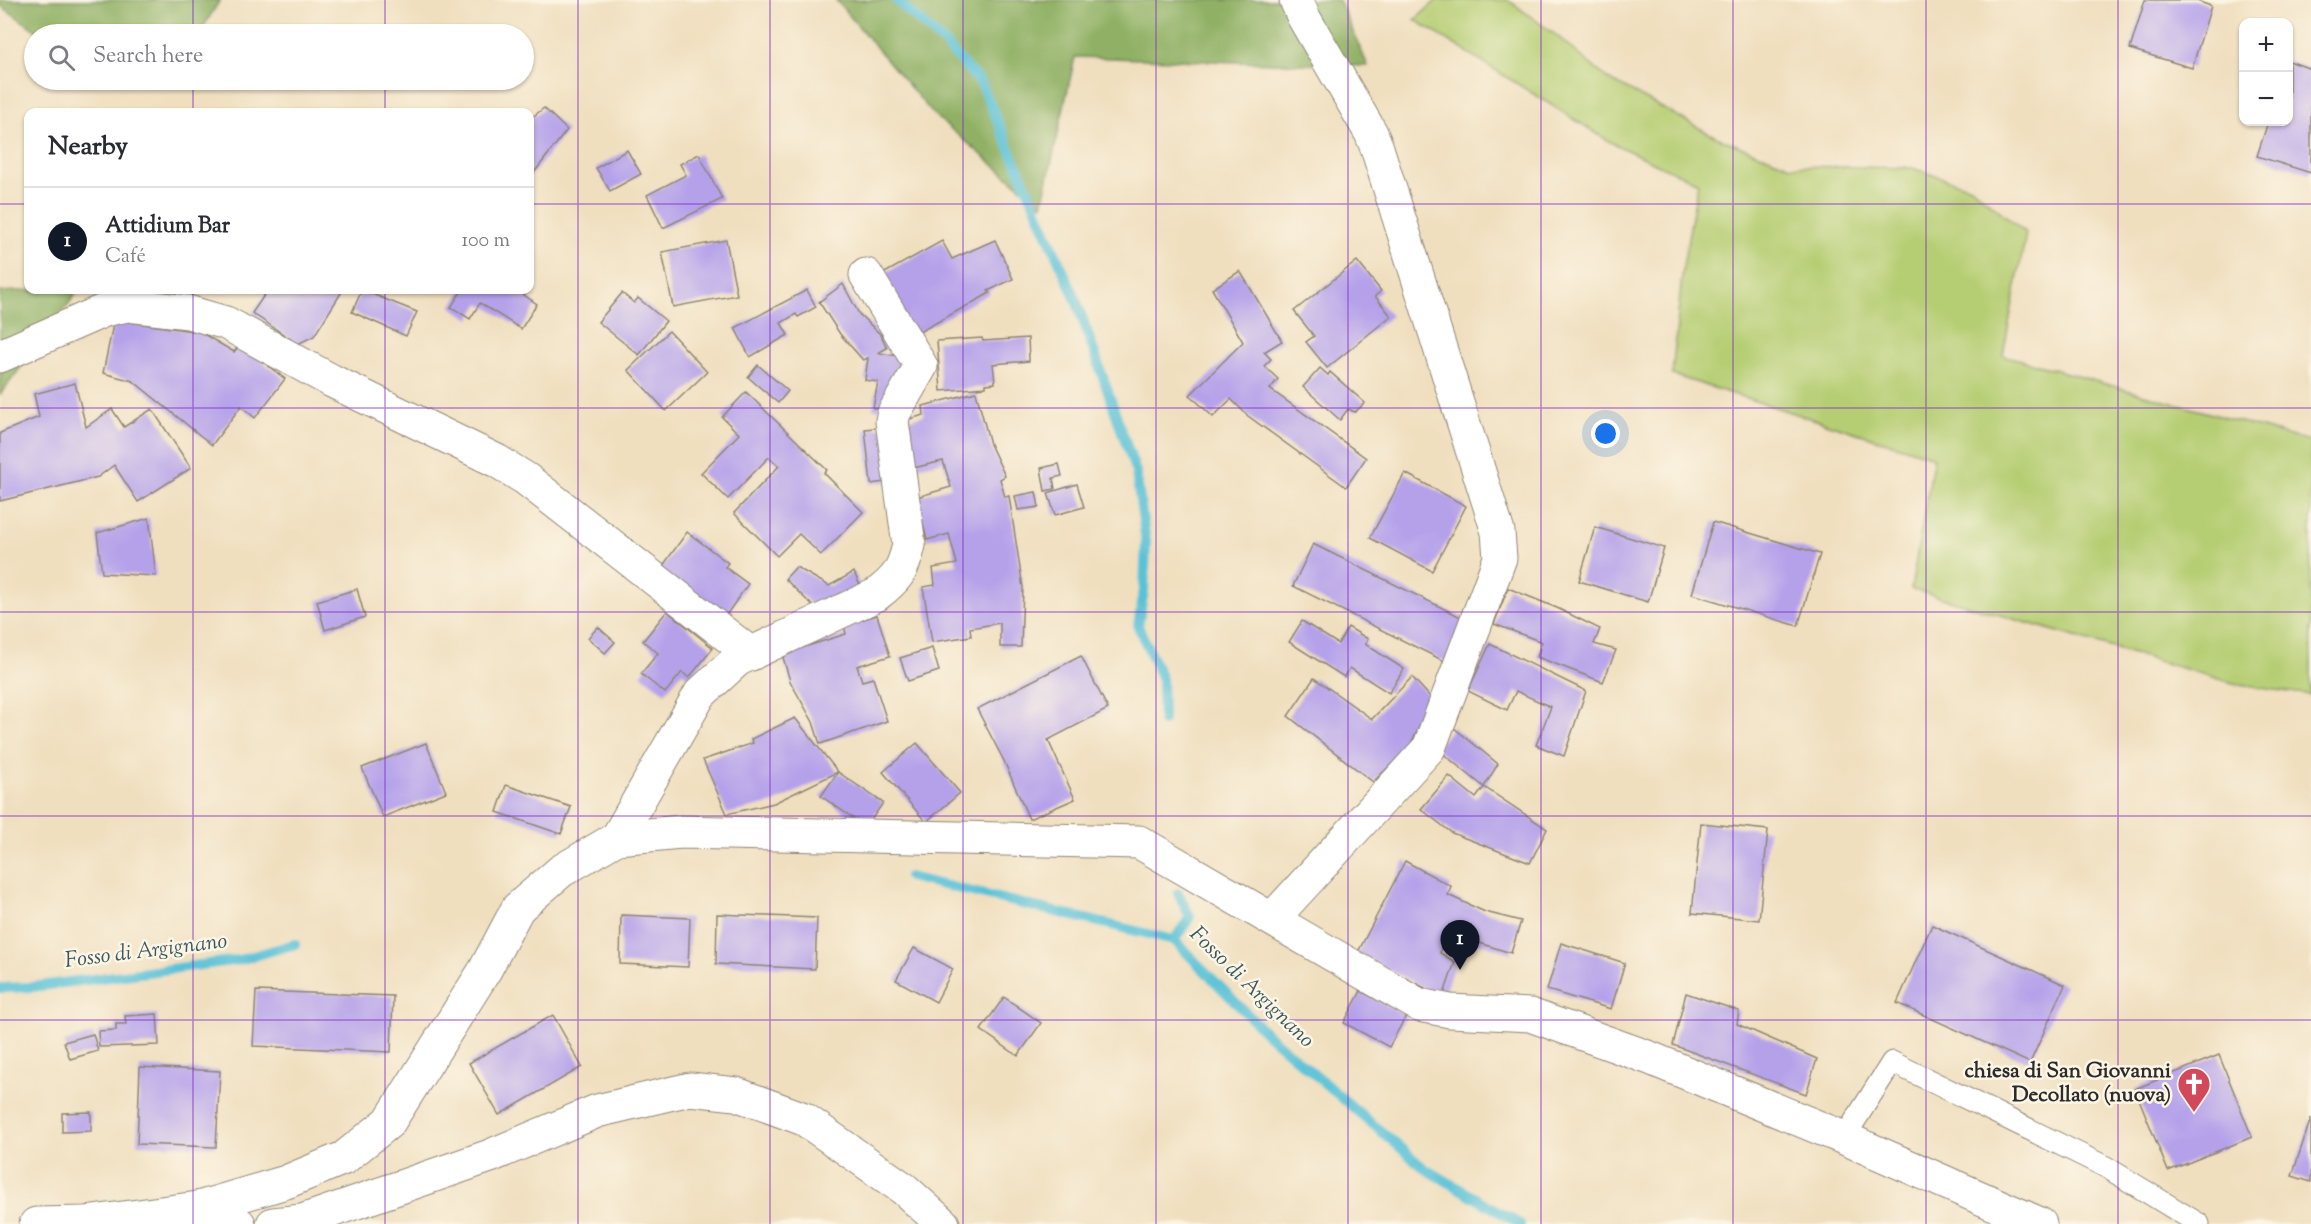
<!DOCTYPE html>
<meta charset="utf-8">
<style>
:root{--surface:#fff;--page:#f2f2f3;--text:#2b2b33;--muted:#7c7c81;--line:#e1e1e2;--accent:#111827}
body{margin:0;font-family:"Sorts Mill Goudy",serif;background:var(--page);color:var(--text)}
.controls{position:absolute;right:18px;top:18px;display:grid;overflow:hidden;border-radius:12px;box-shadow:0 2px 4px #0004}
.controls button{width:54px;height:54px;display:grid;place-items:center;padding:0;border:0;border-bottom:2px solid var(--line);background:var(--surface);color:var(--text);font:30px sans-serif}
.you{position:absolute;left:1606px;top:434px;width:21px;height:21px;margin:-15px;border:4px solid #fff;border-radius:50%;background:#1a73e8;box-shadow:0 0 0 9px #1a73e833}
.badge{display:grid;place-items:center;width:39px;height:39px;border-radius:50%;background:var(--accent);color:#fff;font-size:20px;font-weight:700}
.pin{position:absolute;translate:-50% -50px;filter:drop-shadow(0 2px 3px #0008)}
.pin::after{content:'';position:absolute;top:32px;width:21px;height:18px;background:inherit;clip-path:polygon(0 0,100% 0,50% 100%)}
.list{margin:0;padding:0;list-style:none}
h2{display:flex;justify-content:space-between;align-items:center;height:78px;margin:0;padding:0 24px;font-size:26px}
h2 small{font-size:20px;font-weight:400;color:var(--muted)}
.list li{display:grid;grid-template-columns:39px 1fr auto;gap:18px;align-items:center;box-sizing:border-box;height:108px;padding:0 24px;border-top:2px solid var(--line)}
.list b{display:block;font-size:22px;white-space:nowrap}
.list p{margin:0;font-size:20px;white-space:nowrap;color:var(--muted)}
.list em{font-size:20px;font-style:normal;color:var(--muted)}
.icon{flex:none;width:33px;height:33px;fill:none;stroke:currentColor;stroke-width:2;stroke-linecap:round;stroke-linejoin:round}
.map{position:relative;flex:none;width:2311px;height:1224px;overflow:hidden}
.search{position:absolute;background:var(--surface);box-shadow:0 2px 4px #0004;left:24px;top:24px;width:510px;height:66px;display:flex;align-items:center;gap:15px;box-sizing:border-box;padding:0 21px;border-radius:33px;color:var(--muted);font-size:22px}
.panel{position:absolute;background:var(--surface);box-shadow:0 2px 4px #0004;left:24px;top:108px;width:510px;height:186px;border-radius:12px}
.map>svg:first-child{display:block}
.green{fill:#b6ce73;stroke:#707c4f;stroke-width:1.5}
.forest{fill:#90b165;stroke:#5e6e48;stroke-width:1.5}
.lines{fill:none;stroke-linecap:round;stroke-linejoin:round}
.stream{stroke:#5ac1d7;stroke-width:10}
.building{fill:#b5a1ea}
.service-casing{stroke:#8e8575;stroke-width:23}
.minor-casing{stroke:#8e8575;stroke-width:35}
.service{stroke:#fff;stroke-width:21}
.minor{stroke:#fff;stroke-width:33}
.grid{fill:none;stroke:#7b2cbf;stroke-width:1.5;stroke-opacity:0.55}
.labels{text-anchor:middle;dominant-baseline:central;stroke-width:5;stroke-linejoin:round;paint-order:stroke}
.poi-label{font-size:21px;font-weight:bold;fill:#2b2b2b;stroke:#fcf5e5;text-anchor:end}
.water-label{font-size:22px;font-style:italic;fill:#39585f;stroke:#fcf5e5}
</style>
<div class="map">
<svg width="2311" height="1224" viewBox="0 0 2311 1224">
<rect width="100%" height="100%" fill="#fcf5e5"/>
<filter id="ink" filterUnits="userSpaceOnUse"><feTurbulence type="fractalNoise" baseFrequency=".0167" numOctaves="2"/><feDisplacementMap in="SourceGraphic" scale="12" xChannelSelector="R" yChannelSelector="G"/><feConvolveMatrix kernelMatrix="1 2 1 2 8 2 1 2 1" color-interpolation-filters="sRGB"/></filter>
<filter id="wash" filterUnits="userSpaceOnUse"><feTurbulence type="fractalNoise" baseFrequency=".008" numOctaves="4" result="noise"/><feDisplacementMap in="SourceGraphic" scale="24" xChannelSelector="R" yChannelSelector="G"/><feGaussianBlur stdDeviation="1.35" result="paint"/><feColorMatrix in="noise" values="0 0 0 0 0 0 0 0 0 0 0 0 0 0 0 0 0 1.4 0 .05"/><feComposite in="paint" operator="in"/></filter>
<g filter="url(#wash)">
<rect width="100%" height="100%" fill="#f0dfbf"/>
<path class="green" d="M 1437,0 L 1508,0 L 1556,35 L 1608,79 L 1716,137 L 1791,166 L 1912,168 L 1971,187 L 2026,233 L 2003,355 L 2311,442 L 2311,695 L 2240,685 L 1911,589 L 1934,457 L 1672,375 L 1683,266 L 1698,183 L 1612,143 L 1415,20 Z"/>
<g class="forest">
<path d="M 0,0 L 220,0 L 199,34 L 41,34 L 0,5 Z"/>
<path d="M 836,0 L 1339,0 L 1368,66 L 1075,57 L 1042,205 L 933,114 Z"/>
<path d="M 36,290 L 79,290 L 0,395 L 0,292 Z"/>
</g>
<g class="lines">
<g class="stream">
<path d="M 896,0 L 943,42 L 981,83 L 1076,300 L 1136,472 L 1146,542 L 1144,590 L 1138,626 L 1162,679 L 1163,721"/>
<path d="M 909,877 L 1174,940 L 1267,1034 L 1424,1168 L 1520,1224"/>
<path d="M 1174,940 L 1190,917 L 1178,893"/>
<path d="M 0,988 L 32,987 L 239,960 L 295,944"/>
</g>
</g>
<g id="blocks">
<g class="building">
<path d="M 2145,0 L 2194,0 L 2211,6 L 2192,68 L 2130,49 Z"/>
<path d="M 2289,61 L 2311,69 L 2311,173 L 2257,156 L 2268,122 L 2289,122 Z"/>
<path d="M 544,108 L 567,130 L 533,174 L 530,171 L 530,119 Z"/>
<path d="M 627,150 L 641,174 L 610,191 L 596,168 Z"/>
<path d="M 699,154 L 722,199 L 663,228 L 647,195 L 686,175 L 680,164 Z"/>
<path d="M 726,240 L 737,295 L 673,307 L 662,252 Z"/>
<path d="M 995,240 L 1013,279 L 988,291 L 990,293 L 914,335 L 881,275 L 942,241 L 952,259 Z"/>
<path d="M 1357,261 L 1381,291 L 1375,296 L 1391,316 L 1327,368 L 1306,342 L 1314,336 L 1294,311 Z"/>
<path d="M 1240,271 L 1282,341 L 1264,352 L 1271,359 L 1264,366 L 1278,379 L 1270,389 L 1366,458 L 1346,487 L 1248,416 L 1231,399 L 1213,417 L 1190,395 L 1243,342 L 1212,289 Z"/>
<path d="M 843,284 L 859,314 L 881,335 L 887,348 L 878,353 L 906,357 L 889,413 L 873,408 L 878,382 L 865,380 L 868,358 L 863,360 L 840,334 L 819,302 Z"/>
<path d="M 170,290 L 195,290 L 188,301 Z"/>
<path d="M 258,290 L 343,290 L 314,336 L 298,344 L 252,313 L 265,294 Z"/>
<path d="M 362,290 L 417,312 L 406,336 L 352,312 Z"/>
<path d="M 462,290 L 523,290 L 521,293 L 537,304 L 521,329 L 480,303 L 470,319 L 451,307 Z"/>
<path d="M 807,290 L 816,307 L 798,317 L 796,314 L 781,323 L 788,335 L 750,357 L 735,328 Z"/>
<path d="M 622,293 L 634,303 L 638,298 L 666,321 L 639,355 L 598,322 Z"/>
<path d="M 114,320 L 200,332 L 234,352 L 240,344 L 285,379 L 255,418 L 241,406 L 212,445 L 133,381 L 103,373 Z"/>
<path d="M 669,331 L 707,372 L 666,411 L 628,370 Z"/>
<path d="M 982,338 L 983,341 L 1028,338 L 1029,361 L 993,364 L 995,383 L 986,384 L 986,387 L 941,391 L 937,341 Z"/>
<path d="M 758,365 L 788,391 L 778,403 L 748,377 Z"/>
<path d="M 1320,368 L 1328,375 L 1330,372 L 1365,403 L 1355,412 L 1348,409 L 1340,420 L 1303,387 Z"/>
<path d="M 75,383 L 86,427 L 112,409 L 124,427 L 152,409 L 191,468 L 138,502 L 114,465 L 98,477 L 0,501 L 0,433 L 39,417 L 34,394 Z"/>
<path d="M 746,392 L 827,470 L 824,473 L 863,512 L 821,555 L 799,534 L 777,556 L 734,513 L 779,466 L 769,457 L 728,499 L 701,473 L 739,434 L 722,417 Z"/>
<path d="M 976,392 L 990,444 L 1005,476 L 1000,479 L 1005,497 L 1009,496 L 1023,588 L 1021,647 L 1000,647 L 1000,623 L 970,628 L 971,636 L 932,642 L 923,587 L 935,585 L 933,568 L 957,564 L 949,534 L 927,540 L 917,497 L 951,487 L 943,461 L 909,469 L 899,422 L 924,415 L 923,406 Z"/>
<path d="M 884,427 L 891,481 L 871,484 L 865,429 Z"/>
<path d="M 1059,464 L 1062,476 L 1053,478 L 1055,489 L 1045,491 L 1041,468 Z"/>
<path d="M 1405,473 L 1466,506 L 1432,571 L 1370,538 Z"/>
<path d="M 1077,484 L 1084,507 L 1055,515 L 1048,493 Z"/>
<path d="M 1036,492 L 1039,507 L 1018,510 L 1015,496 Z"/>
<path d="M 149,518 L 156,576 L 102,573 L 97,533 Z"/>
<path d="M 1713,522 L 1820,554 L 1798,626 L 1692,594 Z"/>
<path d="M 1595,527 L 1664,548 L 1648,602 L 1579,581 Z"/>
<path d="M 687,532 L 728,563 L 725,567 L 748,584 L 722,621 L 657,574 Z"/>
<path d="M 1313,544 L 1471,622 L 1450,664 L 1293,586 Z"/>
<path d="M 796,567 L 829,586 L 854,572 L 862,590 L 819,612 L 785,579 Z"/>
<path d="M 1508,588 L 1557,608 L 1600,629 L 1594,644 L 1616,650 L 1603,682 L 1537,657 L 1542,642 L 1494,624 Z"/>
<path d="M 357,589 L 365,617 L 325,630 L 317,601 Z"/>
<path d="M 667,611 L 713,648 L 689,678 L 682,672 L 665,693 L 641,674 L 658,653 L 643,641 Z"/>
<path d="M 877,615 L 890,656 L 857,666 L 862,681 L 873,678 L 887,721 L 820,744 L 813,722 L 790,681 L 782,654 L 846,634 L 844,625 Z"/>
<path d="M 1302,621 L 1338,644 L 1348,627 L 1368,639 L 1365,644 L 1404,669 L 1389,693 L 1350,668 L 1344,677 L 1289,642 Z"/>
<path d="M 598,627 L 615,642 L 605,653 L 588,638 Z"/>
<path d="M 1490,644 L 1586,691 L 1564,756 L 1536,745 L 1551,707 L 1516,691 L 1507,710 L 1468,691 Z"/>
<path d="M 932,648 L 939,671 L 908,681 L 900,658 Z"/>
<path d="M 1081,656 L 1108,709 L 1048,740 L 1075,799 L 1029,819 L 1004,761 L 977,709 Z"/>
<path d="M 1412,677 L 1434,701 L 1408,748 L 1373,782 L 1288,716 L 1314,678 L 1372,719 Z"/>
<path d="M 795,718 L 838,772 L 774,803 L 727,814 L 703,760 L 753,743 L 751,739 Z"/>
<path d="M 1453,727 L 1498,764 L 1484,787 L 1436,748 Z"/>
<path d="M 426,743 L 446,792 L 383,817 L 362,768 Z"/>
<path d="M 917,743 L 960,793 L 926,822 L 883,772 Z"/>
<path d="M 838,772 L 883,803 L 866,827 L 821,796 Z"/>
<path d="M 1449,776 L 1476,798 L 1484,787 L 1547,829 L 1530,863 L 1452,833 L 1421,809 Z"/>
<path d="M 506,785 L 571,807 L 561,834 L 497,812 Z"/>
<path d="M 1701,823 L 1768,830 L 1759,920 L 1692,913 Z"/>
<path d="M 1405,861 L 1451,886 L 1448,895 L 1485,912 L 1521,921 L 1511,953 L 1445,932 L 1440,953 L 1455,962 L 1443,997 L 1357,954 Z"/>
<path d="M 717,914 L 817,918 L 815,969 L 716,964 Z"/>
<path d="M 621,915 L 690,918 L 688,967 L 620,964 Z"/>
<path d="M 1932,925 L 2065,985 L 2030,1063 L 1897,1003 Z"/>
<path d="M 1561,943 L 1625,963 L 1611,1009 L 1547,990 Z"/>
<path d="M 914,948 L 953,969 L 936,1002 L 896,980 Z"/>
<path d="M 256,991 L 393,996 L 391,1052 L 253,1046 Z"/>
<path d="M 1361,991 L 1406,1016 L 1389,1047 L 1344,1023 Z"/>
<path d="M 1686,993 L 1739,1011 L 1737,1024 L 1817,1059 L 1806,1094 L 1673,1045 Z"/>
<path d="M 1004,997 L 1041,1023 L 1018,1056 L 981,1030 Z"/>
<path d="M 157,1014 L 159,1045 L 99,1047 L 98,1031 L 116,1030 L 116,1024 L 126,1024 L 125,1016 Z"/>
<path d="M 553,1015 L 582,1067 L 499,1115 L 469,1063 Z"/>
<path d="M 93,1034 L 98,1051 L 70,1059 L 64,1042 Z"/>
<path d="M 2219,1055 L 2252,1137 L 2168,1171 L 2135,1089 Z"/>
<path d="M 140,1067 L 220,1071 L 216,1147 L 137,1144 Z"/>
<path d="M 91,1112 L 91,1131 L 62,1132 L 62,1113 Z"/>
<path d="M 2311,1118 L 2311,1182 L 2292,1176 Z"/>
</g>
</g>
</g>
<g filter="url(#ink)">
<use href="#blocks" fill-opacity="0" stroke="#8e8575" stroke-width="1.5"/>
<g class="lines">
<defs>
<path id="service" d="M 1844,1138 L 1892,1062 L 2106,1167 L 2199,1224"/>
<g id="minor">
<path d="M 0,356 L 105,310 L 128,305 L 188,312 L 226,323 L 332,381 L 497,461 L 526,479 L 751,654"/>
<path d="M 617,838 L 700,694 L 737,660 L 876,595 C 897,579 903,571 909,545 L 892,421 L 894,413 L 921,366 L 866,275"/>
<path d="M 1273,918 L 1429,748 L 1500,558 L 1498,532 L 1377,148 L 1371,133 L 1304,18 L 1296,0"/>
<path d="M 198,1208 L 222,1221 L 239,1224"/>
<path d="M 36,1224 L 85,1223 L 198,1208 L 286,1182 L 344,1158 L 389,1122 L 485,970 L 518,908 L 561,871 L 617,838 L 681,832 L 1139,842 L 1419,1005 L 1450,1011 L 1530,1015 L 1650,1058 L 1844,1138 L 2040,1224"/>
<path d="M 273,1224 L 302,1221 L 490,1156 L 597,1111 L 690,1089 L 736,1094 L 804,1119 L 904,1189 L 943,1224"/>
</g>
</defs>
<use href="#service" class="service-casing"/>
<use href="#minor" class="minor-casing"/>
<use href="#service" class="service"/>
<use href="#minor" class="minor"/>
</g>
</g>
<path class="grid" d="M 193,0 L 193,34M 385,0 L 385,34M 578,0 L 578,1224M 770,0 L 770,1224M 963,0 L 963,1224M 1156,0 L 1156,1224M 1348,0 L 1348,1224M 1541,0 L 1541,1224M 1733,0 L 1733,1224M 1926,0 L 1926,1224M 2118,0 L 2118,1224M 193,80 L 193,112M 385,80 L 385,112M 0,204 L 28,204M 530,204 L 2311,204M 193,290 L 193,1224M 385,290 L 385,1224M 0,408 L 2311,408M 0,612 L 2311,612M 0,816 L 2311,816M 0,1020 L 2311,1020"/>
<defs>
<symbol id="church-pin" viewBox="-11 -11 22 30"><path d="M0 17L-7.5 6A9.5 9.5 0 1 1 7.5 6Z" fill="#d1495b" stroke="#fcf5e5"/><path d="M-1.2-6h2.4v3.5h3.3v2.4h-3.3V6h-2.4V-.1h-3.3v-2.4h3.3Z" fill="#fff"/></symbol>
</defs>
<g fill-rule="evenodd">
<use href="#church-pin" x="2175" y="1065" width="38" height="52"/>
</g>
<g class="labels">
<g class="poi-label">
<text x="2171" y="1072">chiesa di San Giovanni<tspan x="2171" dy="24">Decollato (nuova)</tspan></text>
</g>
<g class="water-label">
<text transform="translate(146 952) rotate(-7)">Fosso di Argignano</text>
<text transform="translate(1251 988) rotate(44)">Fosso di Argignano</text>
</g>
</g>
</svg>
<div class="controls">
<button>+</button>
<button>−</button>
</div>
<div class="you"></div>
<div class="pin badge" style="left:1460px;top:970px">1</div>
<div class="search"><svg class="icon" aria-label="search" viewBox="0 0 24 24"><circle cx="10" cy="10" r="6"/><path d="M15 15l6 6"/></svg>Search here</div>
<section class="panel">
<h2>Nearby<small></small></h2>
<ul class="list">
<li><span class="badge">1</span><div><b>Attidium Bar</b><p>Café</p></div><em>100 m</em></li>
</ul>
</section>
</div>
